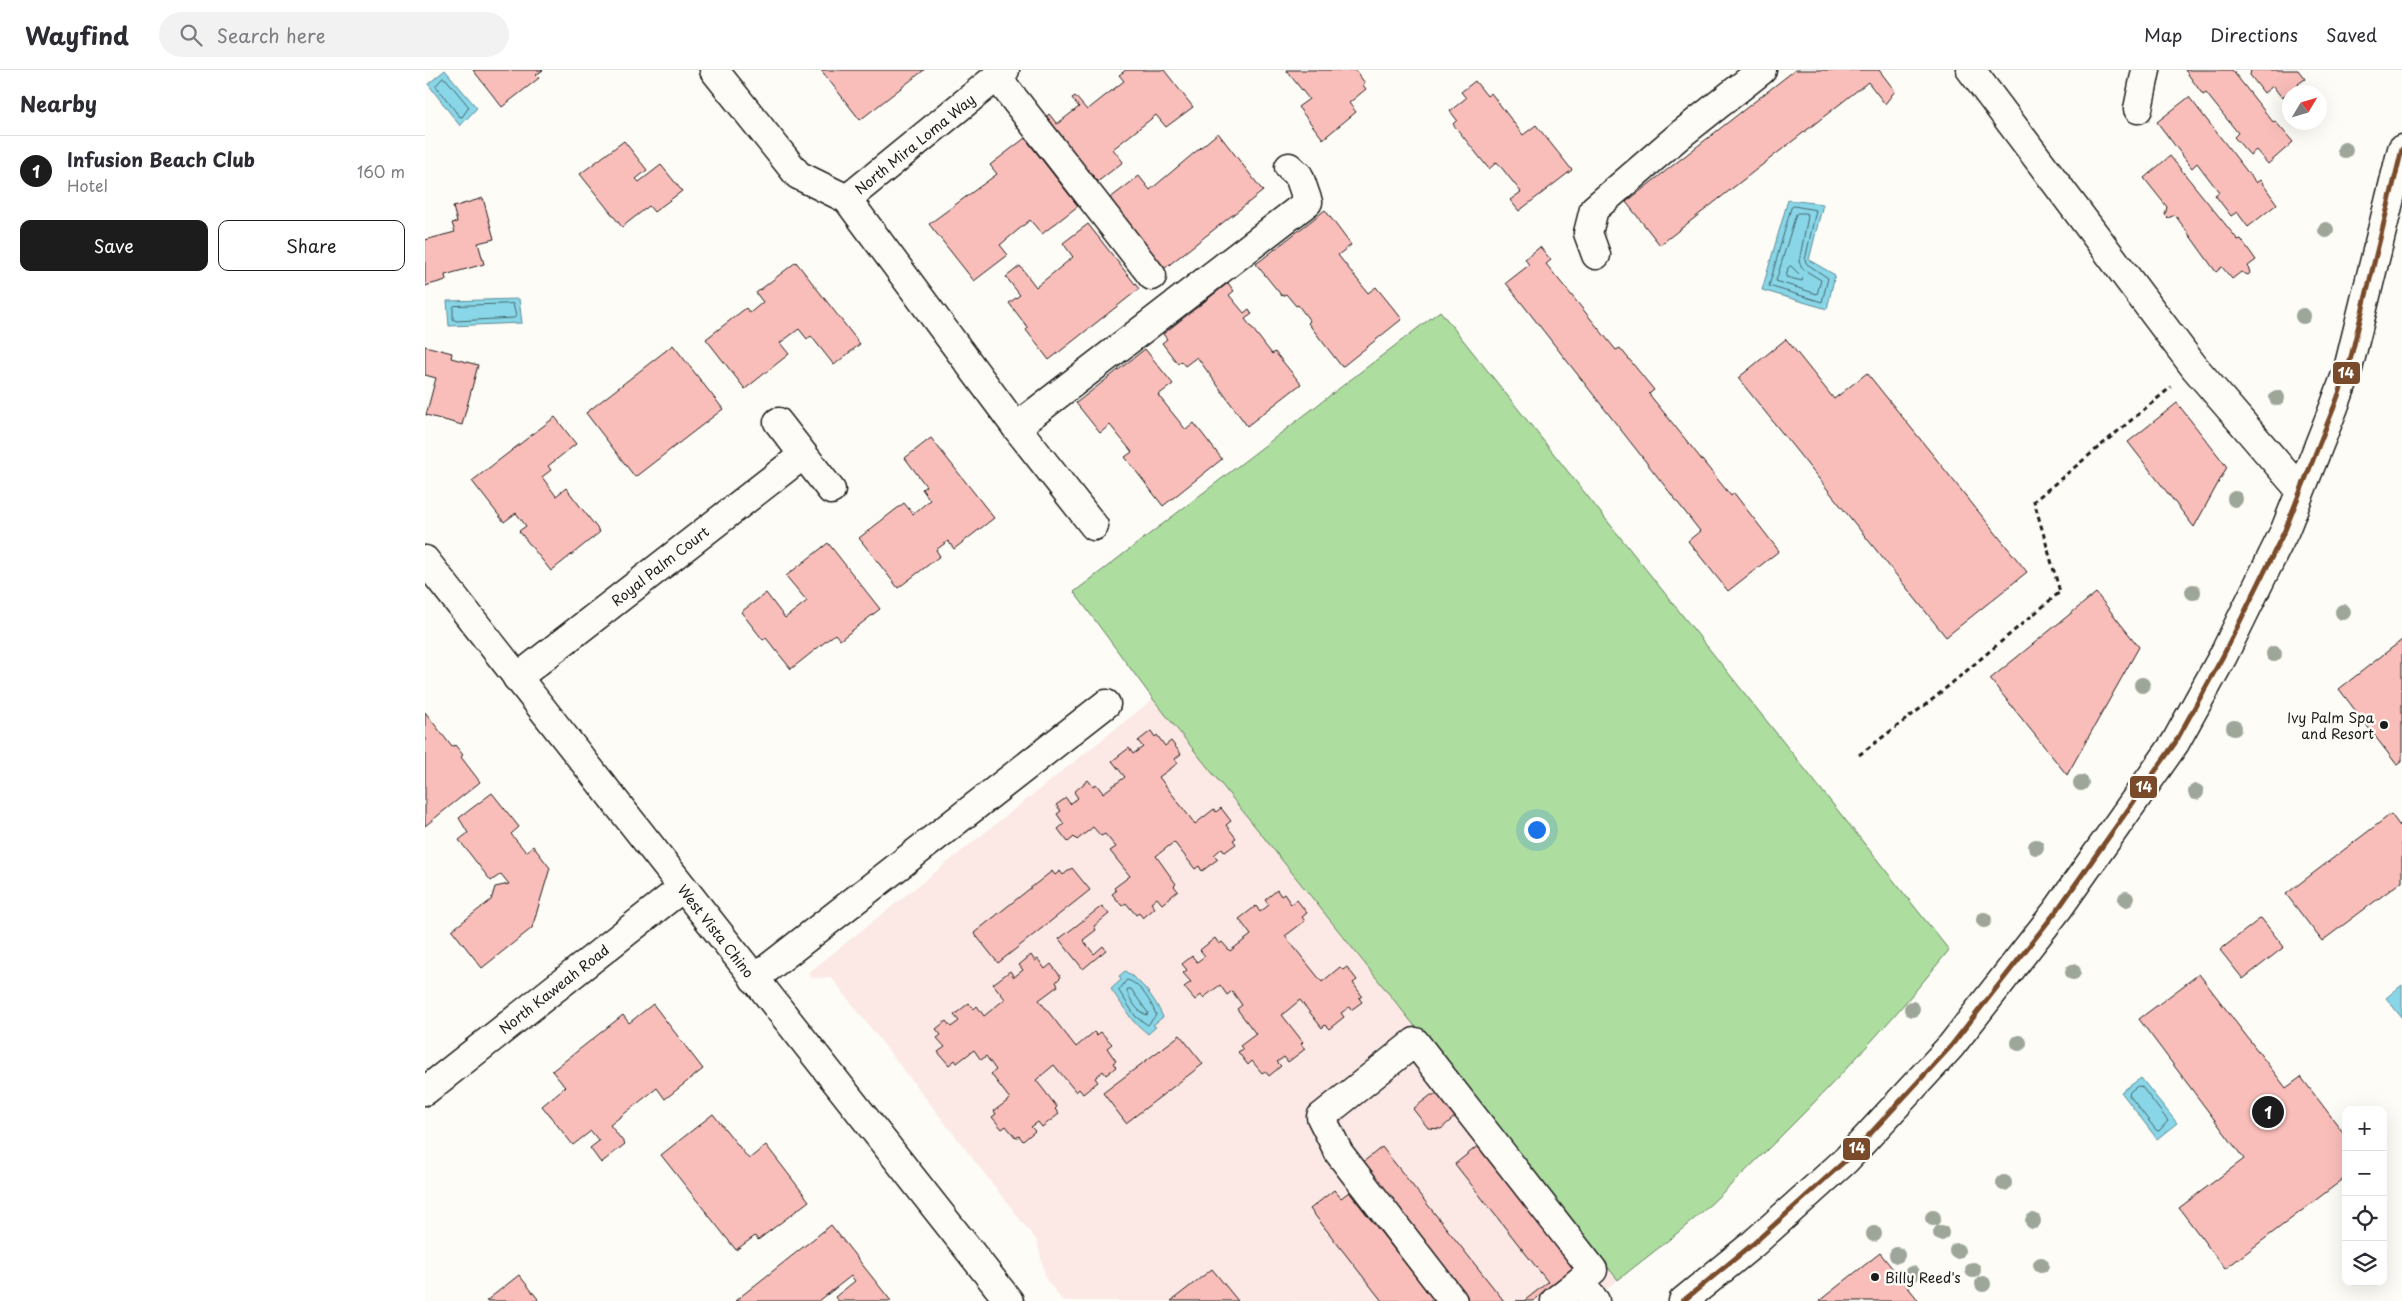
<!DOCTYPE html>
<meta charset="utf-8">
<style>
:root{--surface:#fff;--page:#f2f2f3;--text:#2b2b33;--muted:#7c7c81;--line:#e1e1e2;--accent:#1c1c1c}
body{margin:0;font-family:"Playpen Sans",sans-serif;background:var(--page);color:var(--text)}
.controls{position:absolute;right:15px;bottom:15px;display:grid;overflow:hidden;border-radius:10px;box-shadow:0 5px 20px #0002}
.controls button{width:45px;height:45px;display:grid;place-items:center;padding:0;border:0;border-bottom:1px solid var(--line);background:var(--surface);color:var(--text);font:25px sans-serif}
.compass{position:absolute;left:1857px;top:15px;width:45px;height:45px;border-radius:50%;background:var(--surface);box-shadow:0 5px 20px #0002;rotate:52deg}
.you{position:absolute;left:1111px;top:759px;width:18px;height:18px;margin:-12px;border:4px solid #fff;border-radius:50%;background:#1a73e8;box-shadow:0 0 0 8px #1a73e833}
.badge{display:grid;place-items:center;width:32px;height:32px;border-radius:50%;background:var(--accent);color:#fff;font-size:16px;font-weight:700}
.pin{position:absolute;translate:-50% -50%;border:2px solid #fff;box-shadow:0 1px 5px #0006}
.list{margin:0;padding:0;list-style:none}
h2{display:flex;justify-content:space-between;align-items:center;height:65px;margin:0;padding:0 20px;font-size:21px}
h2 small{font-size:16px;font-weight:400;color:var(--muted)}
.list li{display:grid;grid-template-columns:32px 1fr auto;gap:15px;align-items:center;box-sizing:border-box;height:70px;padding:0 20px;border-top:1px solid var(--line)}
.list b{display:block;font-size:19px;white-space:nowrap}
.list p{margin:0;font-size:16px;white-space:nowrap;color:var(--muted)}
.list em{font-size:16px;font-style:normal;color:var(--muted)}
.actions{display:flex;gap:10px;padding:15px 20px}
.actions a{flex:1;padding:11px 0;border:1px solid var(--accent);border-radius:10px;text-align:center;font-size:18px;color:var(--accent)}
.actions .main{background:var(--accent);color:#fff}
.icon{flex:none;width:28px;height:28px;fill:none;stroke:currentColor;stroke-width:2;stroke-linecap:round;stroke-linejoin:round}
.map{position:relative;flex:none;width:1977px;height:1231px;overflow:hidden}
header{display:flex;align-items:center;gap:30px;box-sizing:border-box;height:70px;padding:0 25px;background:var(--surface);border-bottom:1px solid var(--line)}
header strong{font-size:24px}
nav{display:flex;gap:28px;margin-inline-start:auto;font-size:18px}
.search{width:350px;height:45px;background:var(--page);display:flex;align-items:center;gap:12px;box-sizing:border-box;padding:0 18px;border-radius:28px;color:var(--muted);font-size:19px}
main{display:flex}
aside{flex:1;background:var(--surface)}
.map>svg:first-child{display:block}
.built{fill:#fce9e5}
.green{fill:#adde9f;stroke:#647d5e}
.water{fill:#88d6e7;stroke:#5d8c96}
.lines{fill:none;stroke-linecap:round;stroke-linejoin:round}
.shore{stroke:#47666d;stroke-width:1}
.building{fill:#fabeba;stroke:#1c1c1c}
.minor-casing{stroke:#1c1c1c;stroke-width:31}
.major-casing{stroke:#1c1c1c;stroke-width:31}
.path{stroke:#1c1c1c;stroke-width:3;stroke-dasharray:5 4;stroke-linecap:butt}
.minor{stroke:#fdfcf7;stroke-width:28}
.major{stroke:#fdfcf7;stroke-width:28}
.bus-1-casing{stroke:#fdfcf7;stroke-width:9}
.bus-1{stroke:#7a4b2a;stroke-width:5}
.tree{fill:#9da698}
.poi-dot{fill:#1c1c1c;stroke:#fdfcf7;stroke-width:2}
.labels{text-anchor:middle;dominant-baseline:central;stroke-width:5;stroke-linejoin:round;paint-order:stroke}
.street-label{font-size:14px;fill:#1c1c1c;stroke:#fdfcf7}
.poi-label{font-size:14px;fill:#1c1c1c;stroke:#fdfcf7;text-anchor:end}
.line-badge{stroke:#fdfcf7;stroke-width:2}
.badge-label{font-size:14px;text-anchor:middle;font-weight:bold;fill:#fff}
</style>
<header>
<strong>Wayfind</strong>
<div class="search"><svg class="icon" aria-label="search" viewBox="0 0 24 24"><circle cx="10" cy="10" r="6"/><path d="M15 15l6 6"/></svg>Search here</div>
<nav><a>Map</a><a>Directions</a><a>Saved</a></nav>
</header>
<main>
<aside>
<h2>Nearby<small></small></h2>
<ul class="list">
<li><span class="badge">1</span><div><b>Infusion Beach Club</b><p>Hotel</p></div><em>160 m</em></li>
</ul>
<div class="actions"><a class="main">Save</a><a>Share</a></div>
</aside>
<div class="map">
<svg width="1977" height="1231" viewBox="0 0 1977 1231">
<rect width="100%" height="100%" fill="#fdfcf7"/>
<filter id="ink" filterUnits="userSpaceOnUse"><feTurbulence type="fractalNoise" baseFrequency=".02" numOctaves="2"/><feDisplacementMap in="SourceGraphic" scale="10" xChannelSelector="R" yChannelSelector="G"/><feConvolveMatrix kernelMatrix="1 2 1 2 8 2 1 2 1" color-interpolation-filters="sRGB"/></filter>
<g filter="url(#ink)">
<path class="built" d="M 728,629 L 1193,1210 L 1167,1231 L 638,1231 L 621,1209 L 612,1171 L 406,907 L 387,908 L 383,903 Z"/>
<path class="green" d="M 1015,241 L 1524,880 C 1453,969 1373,1052 1290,1130 C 1260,1159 1225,1184 1193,1210 L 728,629 L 649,522 Z"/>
<g class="water">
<path d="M 20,0 L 52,38 L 35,56 L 3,14 Z"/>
<path d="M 1363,130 L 1398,134 L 1384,190 L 1410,205 L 1402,239 L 1337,220 Z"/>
<path d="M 94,229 L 97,253 L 24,256 L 22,231 Z"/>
<path d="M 700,901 C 718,913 729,927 738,947 L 728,955 L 731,957 L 723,964 L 708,951 L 686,919 L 696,910 L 694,906 Z"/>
<path d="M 1977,915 L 1977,948 L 1961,928 Z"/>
<path d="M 1716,1008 L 1752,1053 L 1732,1069 L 1696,1022 Z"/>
</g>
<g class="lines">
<g class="shore">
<path d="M 18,8 L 21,9 L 44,37 L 37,47 L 34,46 L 11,16 Z"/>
<path d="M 1369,136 L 1391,140 L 1380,190 L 1382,194 L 1403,208 L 1397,232 L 1344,216 L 1366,138 Z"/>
<path d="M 1373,143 L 1381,143 L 1383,146 L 1374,192 L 1378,199 L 1396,210 L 1392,224 L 1351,211 L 1371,144 Z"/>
<path d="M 1366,196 L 1378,208 L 1377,211 L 1361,207 L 1363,198 Z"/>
<path d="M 88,234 L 91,246 L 89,248 L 31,251 L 28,249 L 28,238 L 29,236 Z"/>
<path d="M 702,910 C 715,913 727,933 731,945 L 723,955 L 711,947 L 694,921 Z"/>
<path d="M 703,919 L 706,919 L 723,943 L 722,945 C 713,943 706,931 702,922 Z"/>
<path d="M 1713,1016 L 1717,1017 L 1743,1051 L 1734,1061 L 1731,1060 L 1704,1025 L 1705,1022 Z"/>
</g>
</g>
<g class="building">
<path d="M 48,0 L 118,0 L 111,5 L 114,8 L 77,37 Z"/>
<path d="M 396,0 L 499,0 L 435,50 Z"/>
<path d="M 701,0 L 739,0 L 768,37 L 741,57 L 731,45 L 688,79 L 698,92 L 671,113 L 620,48 L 624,44 L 632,54 L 654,37 L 647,28 L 650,26 L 662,40 L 699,11 L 694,5 Z"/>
<path d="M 861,0 L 930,0 L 940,13 L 938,15 L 941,19 L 924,33 L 931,42 L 898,69 L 873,37 L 884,29 Z"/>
<path d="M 1370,0 L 1454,0 L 1470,21 L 1460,34 L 1443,12 L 1235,175 L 1201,132 Z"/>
<path d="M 1760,0 L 1807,0 L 1848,52 L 1850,51 L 1868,72 L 1843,94 L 1831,80 L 1825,85 L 1809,67 L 1813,63 L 1781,23 L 1778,25 Z"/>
<path d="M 1826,0 L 1873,0 L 1880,9 L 1873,14 L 1875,18 L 1874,22 L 1865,21 L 1857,28 L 1848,16 L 1839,23 L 1825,5 Z"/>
<path d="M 1050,11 L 1062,26 L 1066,23 L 1098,65 L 1111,55 L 1147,100 L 1094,141 L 1085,130 L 1096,122 L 1072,92 L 1064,99 L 1028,54 L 1032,50 L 1025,41 L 1041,28 L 1036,22 Z"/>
<path d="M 1764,27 L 1831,113 L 1835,110 L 1852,134 L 1823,157 L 1812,142 L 1806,146 L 1790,125 L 1794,122 L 1772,93 L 1767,98 L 1732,52 Z"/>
<path d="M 793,63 L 838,121 L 735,202 L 680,132 L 714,106 L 725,120 Z"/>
<path d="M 600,68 L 653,136 L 617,164 L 605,150 L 575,175 L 583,185 L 549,211 L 504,154 L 572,104 L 565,95 Z"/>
<path d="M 199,71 L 222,100 L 211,109 L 214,112 L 236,95 L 257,121 L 229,142 L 224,136 L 197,157 L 155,104 Z"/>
<path d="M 1745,86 L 1813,170 L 1816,169 L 1831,190 L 1823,196 L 1825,203 L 1823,205 L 1816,202 L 1807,209 L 1797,197 L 1791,202 L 1750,145 L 1743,148 L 1740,145 L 1742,137 L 1719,108 Z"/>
<path d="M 58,128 L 69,169 L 53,173 L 59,194 L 20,205 L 21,210 L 0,216 L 0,170 L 30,162 L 27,153 L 32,152 L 28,137 Z"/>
<path d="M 900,140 L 926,175 L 913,185 L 943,223 L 951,217 L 977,249 L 917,297 L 883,253 L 885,251 L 873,235 L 871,236 L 861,224 L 857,226 L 831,194 Z"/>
<path d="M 663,154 L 714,219 L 624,290 L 601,260 L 603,258 L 584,233 L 595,225 L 581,207 L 595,196 L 611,217 L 648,187 L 638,173 Z"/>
<path d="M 1115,177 L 1126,190 L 1121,194 L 1191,280 L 1195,278 L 1229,320 L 1224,324 L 1306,426 L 1309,423 L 1354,481 L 1303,521 L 1263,471 L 1275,461 L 1081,213 L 1104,195 L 1100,189 Z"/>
<path d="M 371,192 L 435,274 L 409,295 L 386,266 L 382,269 L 374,259 L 355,273 L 364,284 L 320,319 L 281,269 L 321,238 L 325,243 L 338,232 L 331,223 Z"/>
<path d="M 803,213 L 809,221 L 804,225 L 819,243 L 824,239 L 827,244 L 820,249 L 847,284 L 850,282 L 876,314 L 822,356 L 772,287 L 760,296 L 756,291 L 753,294 L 737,273 L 742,269 L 738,264 Z"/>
<path d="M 1361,269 L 1409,329 L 1442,303 L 1602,502 L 1521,567 L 1313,308 Z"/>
<path d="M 248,275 L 298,339 L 210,407 L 161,343 Z"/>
<path d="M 0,276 L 27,283 L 26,288 L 53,295 L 37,355 L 1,345 L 11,308 L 0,305 Z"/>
<path d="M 720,279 L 748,314 L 733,325 L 761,360 L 769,353 L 797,389 L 738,436 L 700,387 L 707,382 L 685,355 L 675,363 L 651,333 Z"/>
<path d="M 1752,333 L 1802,397 L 1769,457 L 1703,372 Z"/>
<path d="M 130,347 L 151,374 L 123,396 L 126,400 L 117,407 L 131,426 L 141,418 L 175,462 L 126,501 L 94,461 L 101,456 L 91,443 L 79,452 L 47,411 Z"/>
<path d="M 506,368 L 569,448 L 529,479 L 523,471 L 511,480 L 515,486 L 473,518 L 434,468 L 479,433 L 488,444 L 505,430 L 497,419 L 501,416 L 480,388 Z"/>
<path d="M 403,473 L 455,539 L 415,570 L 410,564 L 366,599 L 341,568 L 338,570 L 316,542 L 341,523 L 360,548 L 382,531 L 361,506 Z"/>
<path d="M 1671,523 L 1714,577 L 1642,705 L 1565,609 Z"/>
<path d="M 1977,570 L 1977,691 L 1972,695 L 1914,619 Z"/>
<path d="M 0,642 L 27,677 L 30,675 L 38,685 L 36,687 L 55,712 L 0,756 Z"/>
<path d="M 726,661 L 730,667 L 732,665 L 740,676 L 746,671 L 756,684 L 750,689 L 753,693 L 734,707 L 770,754 L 789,739 L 791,742 L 796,738 L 806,751 L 801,755 L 811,768 L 808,770 L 811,774 L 800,782 L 797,778 L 789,785 L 793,789 L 777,801 L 774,796 L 770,799 L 749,772 L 731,786 L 751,814 L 749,816 L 753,821 L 737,834 L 732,828 L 726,833 L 730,838 L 718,848 L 714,843 L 711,845 L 701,833 L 697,836 L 687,824 L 691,821 L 689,818 L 705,806 L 685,781 L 691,777 L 680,764 L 676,766 L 668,757 L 652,770 L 649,767 L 643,772 L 633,759 L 639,754 L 632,744 L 636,741 L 631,735 L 641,728 L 645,734 L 653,728 L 649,722 L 663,710 L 668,716 L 671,714 L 678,723 L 700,707 L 687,691 L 704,678 L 708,684 L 718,677 L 713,671 Z"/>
<path d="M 67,723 L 94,757 L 86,764 L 101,782 L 108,776 L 125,798 L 107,858 L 57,898 L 27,860 L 66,830 L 70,817 L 84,814 L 76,804 L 66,811 L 34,770 L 43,763 L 34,748 Z"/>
<path d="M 1966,744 L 1977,759 L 1977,811 L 1897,871 L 1861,824 Z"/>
<path d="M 647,798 L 665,820 L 573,893 L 549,863 L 627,801 L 630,805 L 635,801 L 638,805 Z"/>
<path d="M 852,820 L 856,826 L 859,824 L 866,834 L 872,830 L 882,843 L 877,847 L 880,851 L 860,866 L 897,912 L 915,897 L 918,900 L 922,897 L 932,910 L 928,913 L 937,926 L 934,928 L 937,932 L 926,940 L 924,937 L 916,943 L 919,947 L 904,959 L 900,955 L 897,958 L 875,930 L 857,945 L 878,972 L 876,974 L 880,979 L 863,992 L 859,987 L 852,992 L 856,996 L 844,1006 L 840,1001 L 837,1003 L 827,991 L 823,995 L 813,982 L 818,979 L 815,976 L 831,964 L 812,939 L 817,935 L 807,921 L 802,925 L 795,915 L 778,928 L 776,925 L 770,930 L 759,917 L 766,912 L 758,903 L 762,900 L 757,894 L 767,886 L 772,892 L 780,886 L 775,880 L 790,868 L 794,874 L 797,872 L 805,881 L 826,865 L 814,849 L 831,836 L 835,842 L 844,835 L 840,830 Z"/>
<path d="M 677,836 L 684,844 L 669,856 L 671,860 L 658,870 L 669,884 L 678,876 L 681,880 L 658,899 L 634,869 Z"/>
<path d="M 1836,848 L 1859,877 L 1818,909 L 1795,880 Z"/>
<path d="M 606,885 L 610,891 L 613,889 L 620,899 L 626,894 L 636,907 L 631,912 L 633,916 L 614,930 L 651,977 L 669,962 L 672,965 L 676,962 L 687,974 L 682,978 L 691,991 L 688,993 L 691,997 L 681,1005 L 678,1001 L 670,1008 L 673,1012 L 658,1024 L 654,1019 L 651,1022 L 629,995 L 611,1010 L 632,1037 L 630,1039 L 634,1044 L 617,1057 L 613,1052 L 606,1057 L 610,1061 L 598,1071 L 594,1066 L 591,1068 L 581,1056 L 577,1059 L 567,1047 L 571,1044 L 569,1041 L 585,1029 L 566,1004 L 571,1000 L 561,986 L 556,990 L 549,980 L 532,993 L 530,990 L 524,995 L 513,982 L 520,977 L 512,968 L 516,965 L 511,959 L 521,951 L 526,957 L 534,951 L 529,945 L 544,933 L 549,939 L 552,936 L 559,946 L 580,929 L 568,914 L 585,901 L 589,907 L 598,900 L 594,895 Z"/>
<path d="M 1774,904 L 1861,1018 L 1876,1007 L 1921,1066 L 1921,1107 L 1800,1199 L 1754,1138 L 1819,1089 L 1714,949 Z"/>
<path d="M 228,934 L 278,999 L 240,1029 L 232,1018 L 185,1055 L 200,1074 L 176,1093 L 165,1078 L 174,1071 L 166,1061 L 148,1075 L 117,1036 L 140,1017 L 127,1001 L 198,945 L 204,953 Z"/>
<path d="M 755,965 L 778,994 L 701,1053 L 678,1023 Z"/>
<path d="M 1006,1025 L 1019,1025 L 1034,1043 L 1016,1059 L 1003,1058 L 988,1039 Z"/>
<path d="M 288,1044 L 324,1089 L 341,1075 L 384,1131 L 333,1170 L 330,1166 L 311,1180 L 236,1085 Z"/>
<path d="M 1059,1071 L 1156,1193 L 1108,1231 L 1091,1231 L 1099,1231 L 1123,1212 L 1030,1094 Z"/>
<path d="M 957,1077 L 1079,1231 L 1041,1231 L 933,1096 Z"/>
<path d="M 909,1120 L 916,1128 L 924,1122 L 1010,1231 L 957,1231 L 885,1139 Z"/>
<path d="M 406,1155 L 466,1231 L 413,1231 L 410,1227 L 430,1211 L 426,1206 L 394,1231 L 310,1231 Z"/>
<path d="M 1455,1183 L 1494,1231 L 1394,1231 Z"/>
<path d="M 787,1199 L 813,1231 L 746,1231 Z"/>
<path d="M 94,1205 L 113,1229 L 111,1231 L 61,1231 Z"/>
</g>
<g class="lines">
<defs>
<g id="minor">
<path d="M 289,0 L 373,105 L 422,129 L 591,357 L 669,456"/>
<path d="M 1546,0 L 1770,298 L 1875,420"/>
<path d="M 572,7 L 727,206"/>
<path d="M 1713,39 L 1721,0"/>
<path d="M 422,129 L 580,0"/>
<path d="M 1171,185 L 1163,163 L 1169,139 L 1255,65 L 1337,0"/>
<path d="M 353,352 L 406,420"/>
<path d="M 591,357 L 883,132 L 874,106 L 864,97"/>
<path d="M 0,490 L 584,1231"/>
<path d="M 92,608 L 378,385"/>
<path d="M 329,909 L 681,634"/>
<path d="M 0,1021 L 257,818"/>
<path d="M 1028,1231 L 914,1083 L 896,1047 L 990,972 L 1168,1200 L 1154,1212"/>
<path d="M 1130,1231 L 1154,1212 L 1170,1231"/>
</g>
<path id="major" d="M 1258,1231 L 1328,1174 L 1421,1090 L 1526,976 L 1633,839 L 1750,673 L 1798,586 L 1860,460 L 1909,337 L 1923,299 L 1977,79"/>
</defs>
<use href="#minor" class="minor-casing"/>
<use href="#major" class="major-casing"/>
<path class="path" d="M 1434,685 L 1508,629 L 1635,522 L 1609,431 L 1746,317"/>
<use href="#minor" class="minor"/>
<use href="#major" class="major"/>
<defs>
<path id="bus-1" d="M 1258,1231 L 1328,1174 L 1421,1090 L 1526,976 L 1633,839 L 1750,673 L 1798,586 L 1860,460 L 1909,337 L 1923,299 L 1977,79"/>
</defs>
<use href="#bus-1" class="bus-1-casing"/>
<use href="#bus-1" class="bus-1"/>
</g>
<g class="tree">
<circle cx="1920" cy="80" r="8"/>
<circle cx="1901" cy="160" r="8"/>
<circle cx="1878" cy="246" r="8"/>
<circle cx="1852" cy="328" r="8"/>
<circle cx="1810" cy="429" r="8"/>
<circle cx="1768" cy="522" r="8"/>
<circle cx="1918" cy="542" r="8"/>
<circle cx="1849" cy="584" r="8"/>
<circle cx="1717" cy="615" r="8"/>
<circle cx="1809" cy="658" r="8"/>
<circle cx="1656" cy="713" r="8"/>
<circle cx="1771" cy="722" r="8"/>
<circle cx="1611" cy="777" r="8"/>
<circle cx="1701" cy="829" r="8"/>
<circle cx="1559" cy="850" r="8"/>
<circle cx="1648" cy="902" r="8"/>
<circle cx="1487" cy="939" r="8"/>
<circle cx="1594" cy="973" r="8"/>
<circle cx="1579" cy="1113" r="8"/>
<circle cx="1508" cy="1148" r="8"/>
<circle cx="1608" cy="1151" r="8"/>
<circle cx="1516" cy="1163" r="8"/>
<circle cx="1449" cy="1164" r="8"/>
<circle cx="1532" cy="1181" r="8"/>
<circle cx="1472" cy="1185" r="8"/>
<circle cx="1616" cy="1195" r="8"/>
<circle cx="1548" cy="1200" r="8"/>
<circle cx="1487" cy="1204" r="8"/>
<circle cx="1558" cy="1214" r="8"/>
</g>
</g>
<g class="poi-dot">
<circle cx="1959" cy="655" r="5"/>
<circle cx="1450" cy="1207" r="5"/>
</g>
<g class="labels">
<g class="street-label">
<text transform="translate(490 74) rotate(-39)">North Mira Loma Way</text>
<text transform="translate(235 496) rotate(-38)">Royal Palm Court</text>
<text transform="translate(291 861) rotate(52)">West Vista Chino</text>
<text transform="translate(129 919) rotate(-38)">North Kaweah Road</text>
</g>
<g class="poi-label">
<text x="1949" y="647">Ivy Palm Spa<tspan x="1949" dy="16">and Resort</tspan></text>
<text x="1460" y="1207" text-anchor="start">Billy Reed's</text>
</g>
</g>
<g class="line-badge">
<rect x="1907" y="291" width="29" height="24" rx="5" fill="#7a4b2a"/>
<rect x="1704" y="705" width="29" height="24" rx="5" fill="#7a4b2a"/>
<rect x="1417" y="1067" width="29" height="24" rx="5" fill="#7a4b2a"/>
</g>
<g class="badge-label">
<text x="1921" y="308">14</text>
<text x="1719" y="722">14</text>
<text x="1432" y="1083">14</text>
</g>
</svg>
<div class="controls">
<button>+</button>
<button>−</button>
<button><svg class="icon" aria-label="locate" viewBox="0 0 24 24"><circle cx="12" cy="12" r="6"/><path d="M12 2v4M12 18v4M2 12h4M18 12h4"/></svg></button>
<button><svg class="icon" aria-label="layers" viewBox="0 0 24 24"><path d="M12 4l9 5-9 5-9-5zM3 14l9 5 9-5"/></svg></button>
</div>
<svg class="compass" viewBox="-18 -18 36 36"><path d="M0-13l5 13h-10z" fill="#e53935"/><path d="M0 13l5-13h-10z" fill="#7c7c81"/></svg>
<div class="you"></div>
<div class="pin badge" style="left:1843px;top:1042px">1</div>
</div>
</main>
